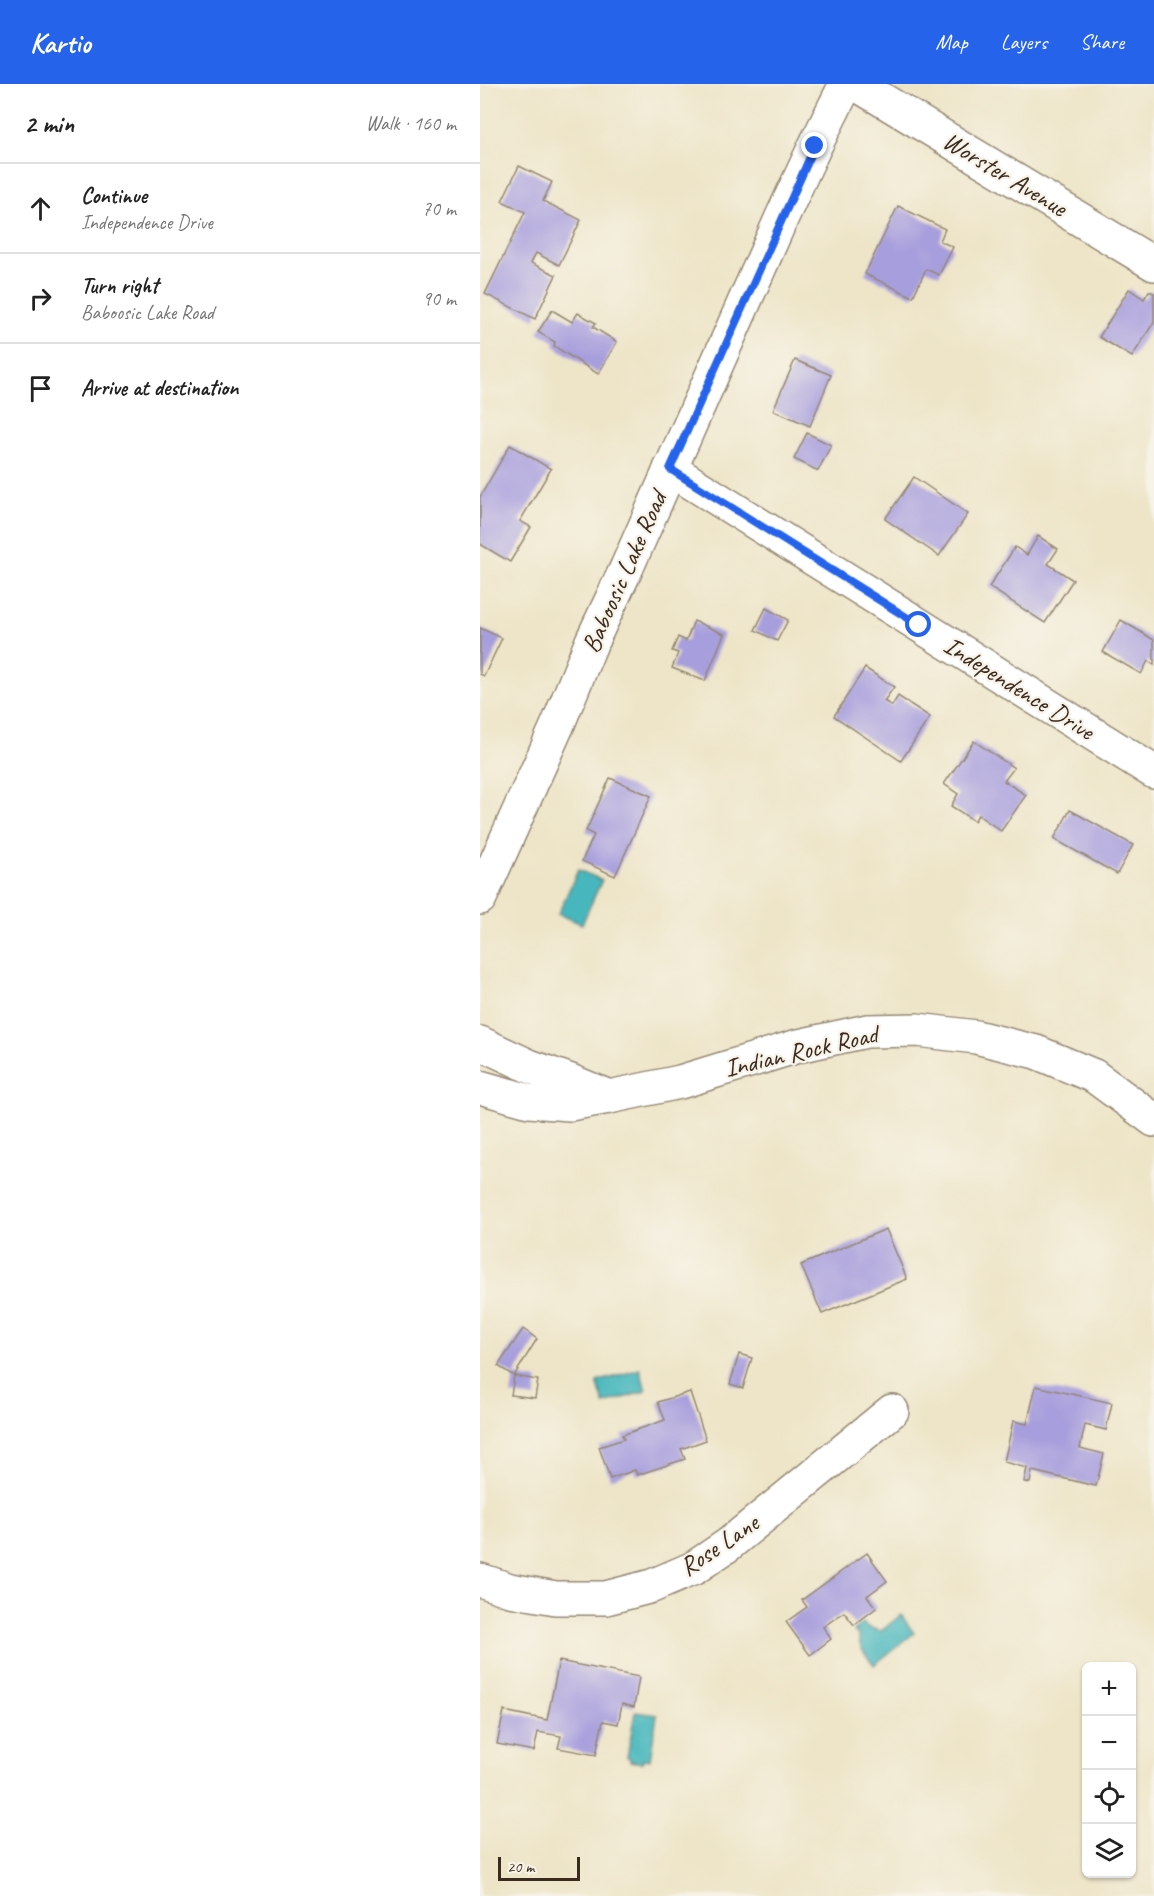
<!DOCTYPE html>
<meta charset="utf-8">
<style>
:root{--surface:#fff;--page:#f2f2f2;--text:#222;--muted:#767676;--line:#e0e0e0;--accent:#2563eb}
body{margin:0;font-family:Caveat,sans-serif;background:var(--page);color:var(--text)}
.controls{position:absolute;right:18px;bottom:18px;display:grid;overflow:hidden;border-radius:9px;box-shadow:0 2px 4px #0004}
.controls button{width:54px;height:54px;display:grid;place-items:center;padding:0;border:0;border-bottom:2px solid var(--line);background:var(--surface);color:var(--text);font:30px sans-serif}
.scale{position:absolute;left:18px;bottom:15px;width:82px;box-sizing:border-box;padding-left:6px;border:3px solid #3b2a1e;border-top:0;font-size:16px;line-height:21px;white-space:nowrap;color:#3b2a1e;-webkit-text-stroke:4px #f7f3e8;paint-order:stroke}
.stop{position:absolute;width:18px;height:18px;margin:-14px;border:4px solid #2563eb;border-radius:50%;background:#fff}
.stop.end{background:#2563eb;border-color:#fff;box-shadow:0 2px 6px #0008}
.list{margin:0;padding:0;list-style:none}
h2{display:flex;justify-content:space-between;align-items:center;height:78px;margin:0;padding:0 24px;font-size:26px}
h2 small{font-size:20px;font-weight:400;color:var(--muted)}
.list li{display:grid;grid-template-columns:39px 1fr auto;gap:18px;align-items:center;box-sizing:border-box;height:90px;padding:0 24px;border-top:2px solid var(--line)}
.list b{display:block;font-size:22px;white-space:nowrap}
.list p{margin:0;font-size:20px;white-space:nowrap;color:var(--muted)}
.list em{font-size:20px;font-style:normal;color:var(--muted)}
.icon{flex:none;width:33px;height:33px;fill:none;stroke:currentColor;stroke-width:2;stroke-linecap:round;stroke-linejoin:round}
.map{position:relative;flex:none;width:674px;height:1812px;overflow:hidden}
header{display:flex;align-items:center;gap:36px;box-sizing:border-box;height:84px;padding:0 30px;background:var(--accent);color:#fff}
header strong{font-size:28px}
nav{display:flex;gap:33px;margin-inline-start:auto;font-size:21px}
main{display:flex}
aside{flex:1;background:var(--surface)}
.map>svg:first-child{display:block}
.water{fill:#47b7bd;stroke:#41706e;stroke-width:1.5}
.building{fill:#a79edd}
.lines{fill:none;stroke-linecap:round;stroke-linejoin:round}
.minor-casing{stroke:#948873;stroke-width:36}
.minor{stroke:#fff;stroke-width:33}
.route{stroke:#2563eb;stroke-width:8}
.labels{text-anchor:middle;dominant-baseline:central;stroke-width:4.5;stroke-linejoin:round;paint-order:stroke}
.street-label{font-size:26px;fill:#3b2a1e;stroke:#f7f3e8}
</style>
<header>
<strong>Kartio</strong>
<nav><a>Map</a><a>Layers</a><a>Share</a></nav>
</header>
<main>
<aside>
<h2>2 min<small>Walk · 160 m</small></h2>
<ul class="list">
<li><svg class="icon" aria-label="ahead" viewBox="0 0 24 24"><path d="M12 20V5M6 11l6-6 6 6"/></svg><div><b>Continue</b><p>Independence Drive</p></div><em>70 m</em></li>
<li><svg class="icon" aria-label="right" viewBox="0 0 24 24"><path d="M7 20v-9h11M14 6l5 5-5 5"/></svg><div><b>Turn right</b><p>Baboosic Lake Road</p></div><em>90 m</em></li>
<li><svg class="icon" aria-label="arrive" viewBox="0 0 24 24"><path d="M6 21V4h12l-3 4 3 4H6"/></svg><div><b>Arrive at destination</b></div></li>
</ul>
</aside>
<div class="map">
<svg width="674" height="1812" viewBox="0 0 674 1812">
<rect width="100%" height="100%" fill="#f7f3e8"/>
<filter id="ink" filterUnits="userSpaceOnUse"><feTurbulence type="fractalNoise" baseFrequency=".0167" numOctaves="2"/><feDisplacementMap in="SourceGraphic" scale="12" xChannelSelector="R" yChannelSelector="G"/><feConvolveMatrix kernelMatrix="1 2 1 2 8 2 1 2 1" color-interpolation-filters="sRGB"/></filter>
<filter id="wash" filterUnits="userSpaceOnUse"><feTurbulence type="fractalNoise" baseFrequency=".008" numOctaves="4" result="noise"/><feDisplacementMap in="SourceGraphic" scale="24" xChannelSelector="R" yChannelSelector="G"/><feGaussianBlur stdDeviation="1.35" result="paint"/><feColorMatrix in="noise" values="0 0 0 0 0 0 0 0 0 0 0 0 0 0 0 0 0 1.4 0 .05"/><feComposite in="paint" operator="in"/></filter>
<g filter="url(#wash)">
<rect width="100%" height="100%" fill="#eee5c8"/>
<g class="water">
<path d="M 98,786 L 122,796 L 102,840 L 78,830 Z"/>
<path d="M 160,1285 L 166,1307 L 124,1320 L 117,1298 Z"/>
<path d="M 421,1531 L 434,1549 L 394,1581 L 381,1564 L 378,1551 L 374,1547 L 383,1539 L 387,1543 L 401,1547 Z"/>
<path d="M 155,1628 L 177,1631 L 170,1676 L 163,1675 L 162,1679 L 150,1677 L 150,1674 L 147,1673 Z"/>
</g>
<g id="blocks">
<g class="building">
<path d="M 39,82 L 72,98 L 63,117 L 101,136 L 79,181 L 56,169 L 51,179 L 76,191 L 55,235 L 5,210 L 45,128 L 22,117 Z"/>
<path d="M 418,122 L 465,145 L 460,157 L 473,163 L 459,191 L 446,185 L 433,213 L 385,190 Z"/>
<path d="M 649,205 L 664,215 L 669,207 L 674,209 L 674,238 L 652,273 L 619,253 Z"/>
<path d="M 72,226 L 92,238 L 98,229 L 116,239 L 113,243 L 137,258 L 118,290 L 74,262 L 75,258 L 58,248 Z"/>
<path d="M 315,276 L 351,291 L 330,342 L 293,326 Z"/>
<path d="M 327,349 L 351,361 L 338,387 L 314,375 Z"/>
<path d="M 30,361 L 71,385 L 40,437 L 51,443 L 30,478 L 0,460 L 0,413 Z"/>
<path d="M 434,393 L 488,430 L 459,472 L 405,435 Z"/>
<path d="M 558,452 L 578,465 L 568,480 L 593,496 L 565,539 L 509,503 L 535,463 L 547,471 Z"/>
<path d="M 286,524 L 308,536 L 297,557 L 275,546 Z"/>
<path d="M 641,536 L 674,556 L 674,581 L 668,577 L 661,590 L 623,568 Z"/>
<path d="M 214,537 L 244,550 L 225,597 L 192,584 L 198,569 L 192,567 L 198,553 L 206,557 Z"/>
<path d="M 0,544 L 22,554 L 4,592 L 0,590 Z"/>
<path d="M 385,584 L 414,603 L 404,617 L 412,622 L 418,612 L 450,633 L 421,677 L 354,632 Z"/>
<path d="M 494,657 L 534,684 L 524,697 L 546,711 L 521,747 L 498,731 L 494,737 L 471,722 L 478,710 L 464,700 Z"/>
<path d="M 130,694 L 171,712 L 135,792 L 102,777 L 114,751 L 106,747 Z"/>
<path d="M 590,726 L 653,761 L 637,790 L 574,755 Z"/>
<path d="M 406,1145 L 427,1195 L 342,1230 L 321,1181 Z"/>
<path d="M 43,1245 L 57,1255 L 34,1292 L 18,1282 Z"/>
<path d="M 259,1270 L 272,1274 L 263,1304 L 250,1300 Z"/>
<path d="M 34,1292 L 58,1296 L 55,1314 L 31,1311 Z"/>
<path d="M 556,1302 L 632,1319 L 626,1346 L 605,1341 L 600,1364 L 624,1370 L 616,1402 L 552,1387 L 550,1399 L 544,1398 L 547,1384 L 524,1378 L 533,1337 L 547,1340 Z"/>
<path d="M 210,1308 L 226,1356 L 201,1365 L 205,1375 L 157,1391 L 155,1386 L 130,1395 L 119,1363 L 144,1355 L 142,1351 L 185,1336 L 178,1318 Z"/>
<path d="M 387,1469 L 407,1497 L 387,1512 L 396,1524 L 374,1541 L 364,1528 L 343,1543 L 351,1555 L 330,1571 L 306,1538 L 327,1523 L 322,1516 Z"/>
<path d="M 79,1577 L 159,1593 L 154,1623 L 142,1620 L 138,1640 L 123,1637 L 116,1671 L 78,1664 L 81,1652 L 58,1648 L 54,1667 L 17,1660 L 24,1627 L 67,1636 Z"/>
</g>
</g>
</g>
<g filter="url(#ink)">
<use href="#blocks" fill-opacity="0" stroke="#948873" stroke-width="1.5"/>
<g class="lines">
<defs>
<g id="minor">
<path d="M 376,0 L 674,180"/>
<path d="M 190,385 L 674,688"/>
<path d="M 0,814 L 78,640 L 112,557 L 147,483 L 302,133 L 335,62 L 366,0"/>
<path d="M 0,959 L 49,982 L 88,996 L 129,1013"/>
<path d="M 0,1003 L 49,1017 L 90,1020 L 129,1013 L 200,998 L 318,962 L 387,947 L 437,946 L 496,953 L 556,968 L 614,992 L 674,1036"/>
<path d="M 0,1496 L 30,1506 L 76,1514 L 126,1514 L 172,1502 L 214,1484 L 248,1461 L 412,1327"/>
</g>
</defs>
<use href="#minor" class="minor-casing"/>
<use href="#minor" class="minor"/>
</g>
</g>
<g class="lines" filter="url(#ink)">
<path class="route" d="M 335,62 L 190,385 L 439,541"/>
</g>
<g class="labels">
<g class="street-label">
<text transform="translate(525 90) rotate(31)">Worster Avenue</text>
<text transform="translate(144 488) rotate(-66)">Baboosic Lake Road</text>
<text transform="translate(539 604) rotate(32)">Independence Drive</text>
<text transform="translate(321 967) rotate(-13)">Indian Rock Road</text>
<text transform="translate(239 1461) rotate(-34)">Rose Lane</text>
</g>
</g>
</svg>
<div class="controls">
<button>+</button>
<button>−</button>
<button><svg class="icon" aria-label="locate" viewBox="0 0 24 24"><circle cx="12" cy="12" r="6"/><path d="M12 2v4M12 18v4M2 12h4M18 12h4"/></svg></button>
<button><svg class="icon" aria-label="layers" viewBox="0 0 24 24"><path d="M12 4l9 5-9 5-9-5zM3 14l9 5 9-5"/></svg></button>
</div>
<div class="scale">20 m</div>
<div class="stop" style="left:439px;top:541px"></div>
<div class="stop end" style="left:335px;top:62px"></div>
</div>
</main>
